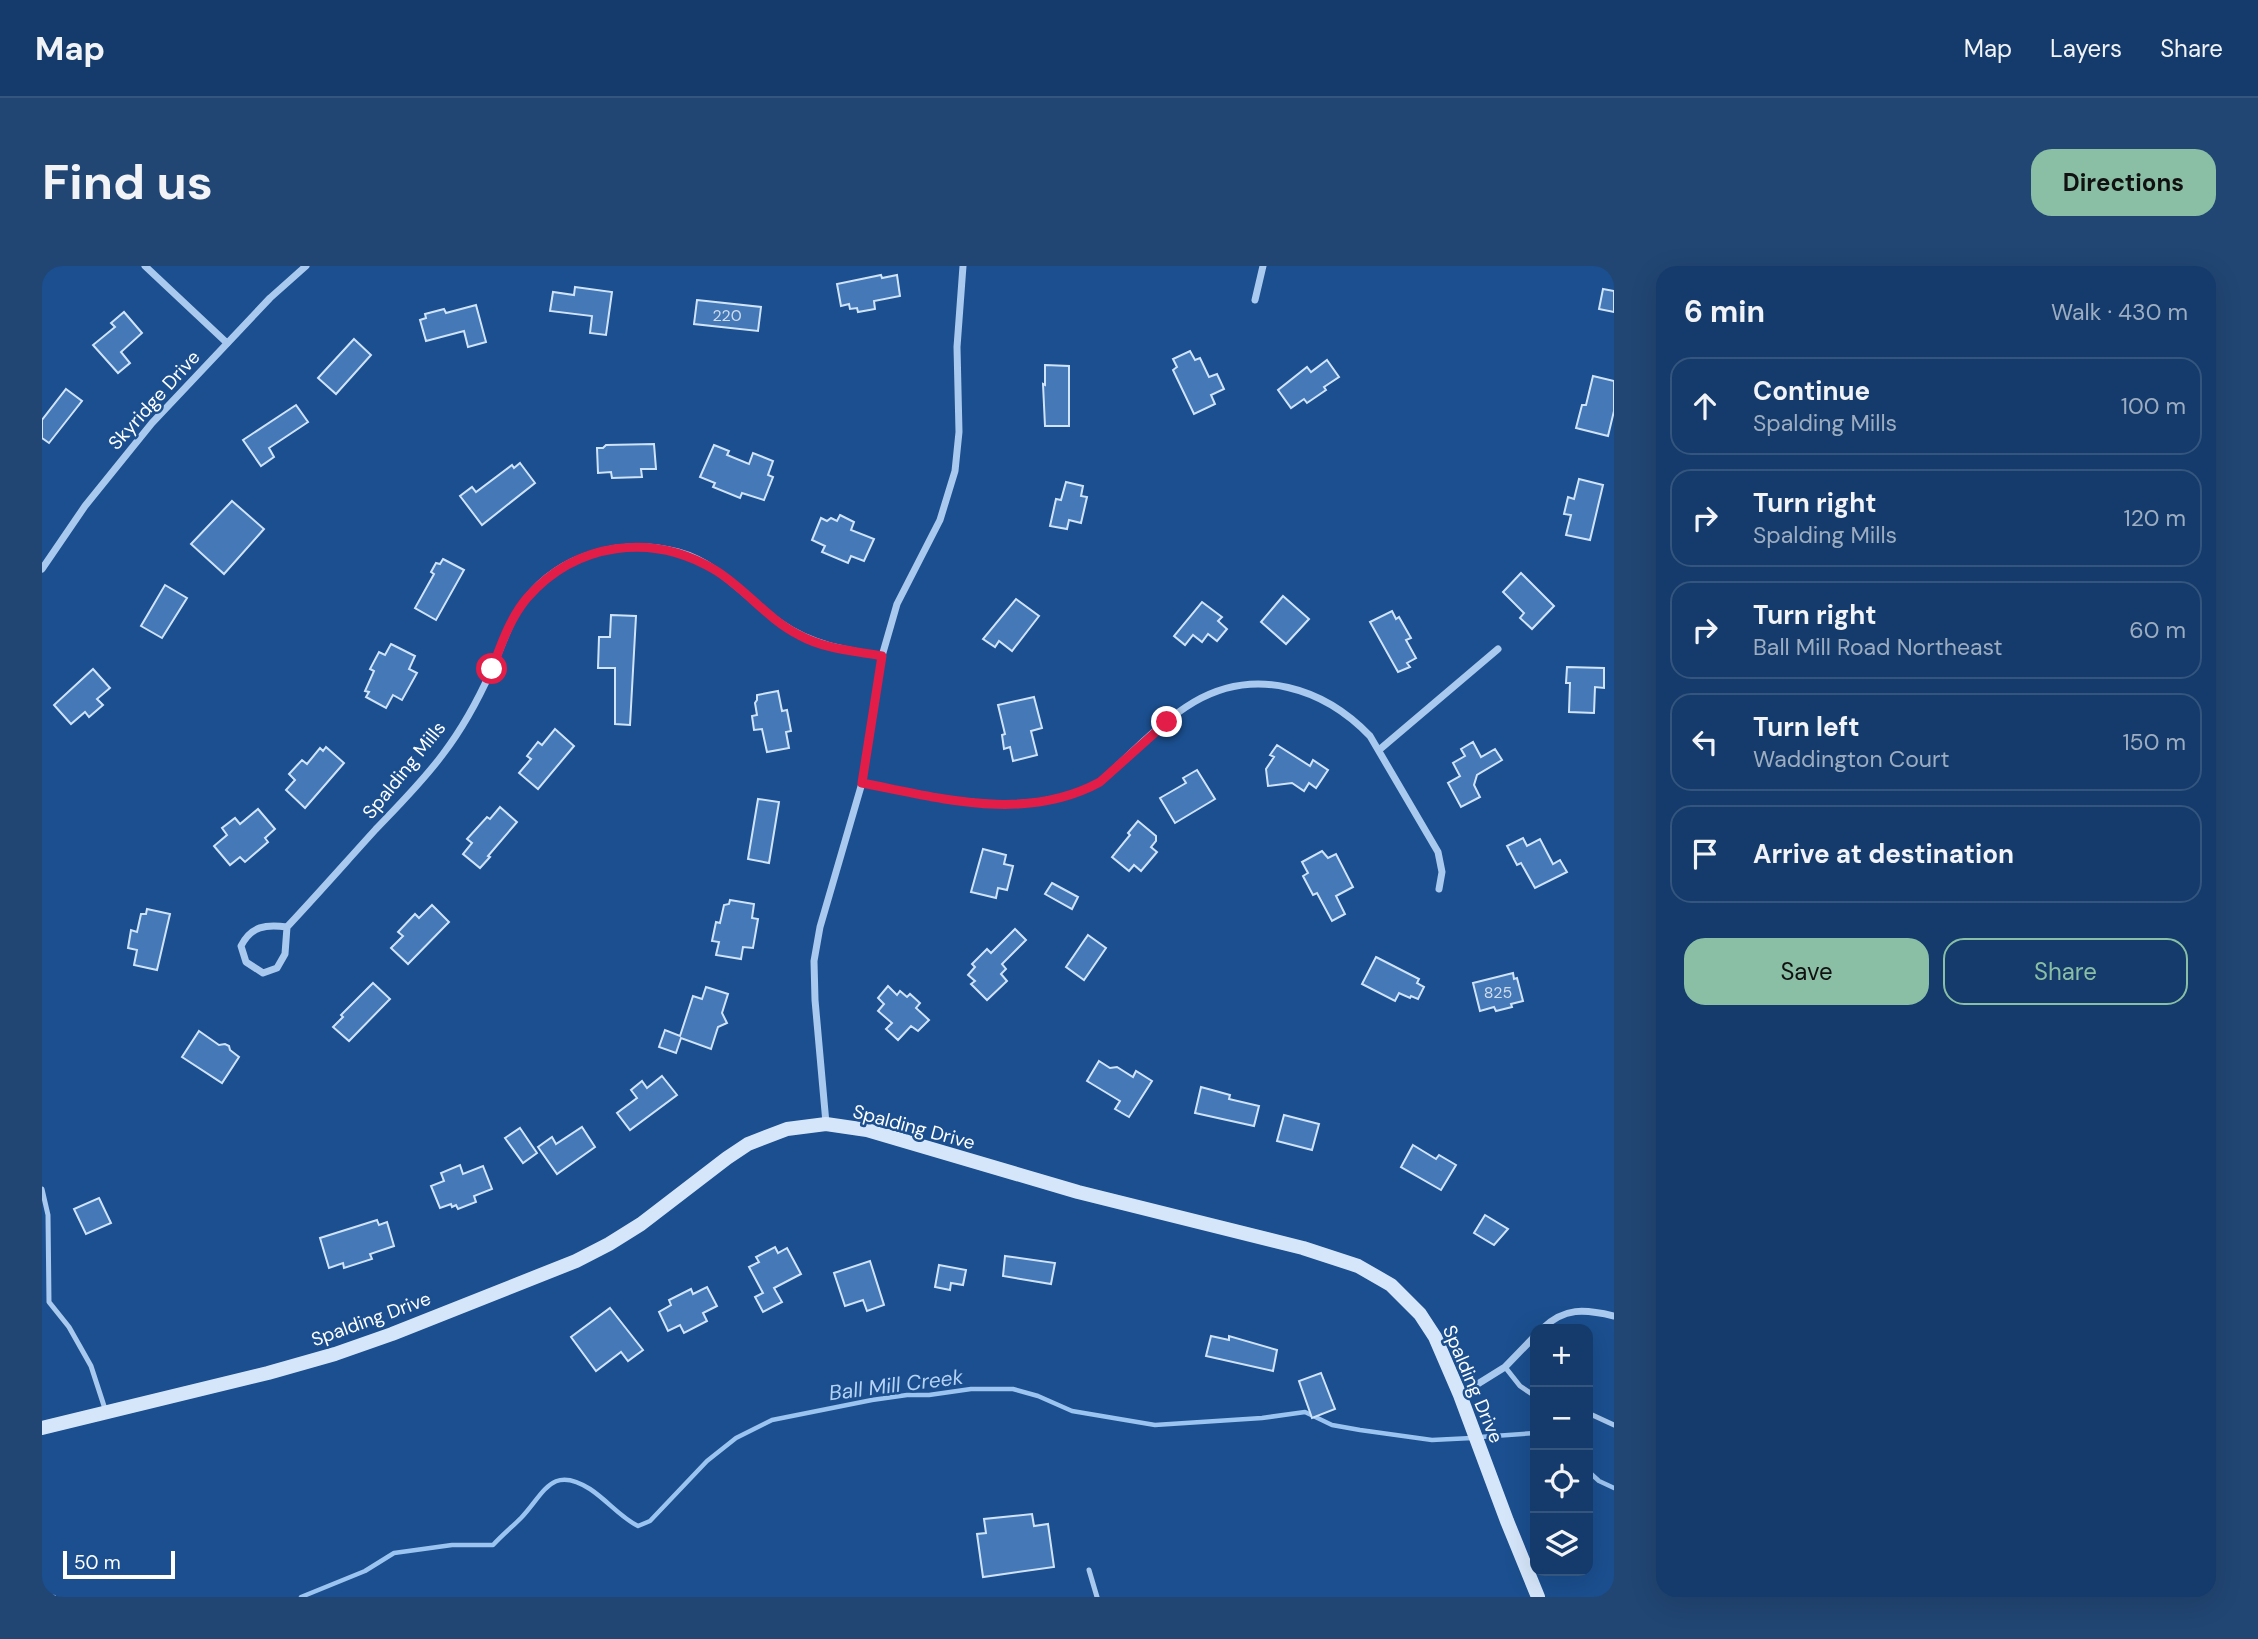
<!DOCTYPE html>
<meta charset="utf-8">
<style>
:root{--surface:#143b6b;--page:#214673;--text:#f1f3f6;--muted:#9dadc1;--line:#33557e;--accent:#8abfa5}
body{margin:0;font-family:"DM Sans",sans-serif;background:var(--page);color:var(--text)}
.controls{position:absolute;right:21px;bottom:21px;display:grid;overflow:hidden;border-radius:14px;box-shadow:0 7px 28px #0002}
.controls button{width:63px;height:63px;display:grid;place-items:center;padding:0;border:0;border-bottom:2px solid var(--line);background:var(--surface);color:var(--text);font:35px sans-serif}
.scale{position:absolute;left:21px;bottom:18px;width:112px;box-sizing:border-box;padding-left:7px;border:4px solid #fff;border-top:0;font-size:19px;line-height:24px;white-space:nowrap;color:#fff;-webkit-text-stroke:5px #1b4f8f;paint-order:stroke}
.stop{position:absolute;width:21px;height:21px;margin:-16px;border:5px solid #e11d48;border-radius:50%;background:#fff}
.stop.end{background:#e11d48;border-color:#fff;box-shadow:0 2px 7px #0008}
.list{margin:0;padding:0;list-style:none}
h2{display:flex;justify-content:space-between;align-items:center;height:91px;margin:0;padding:0 28px;font-size:30px}
h2 small{font-size:23px;font-weight:400;color:var(--muted)}
.list li{display:grid;grid-template-columns:46px 1fr auto;gap:21px;align-items:center;box-sizing:border-box;height:98px;margin:0 14px 14px;padding:0 14px;border:2px solid var(--line);border-radius:21px}
.list b{display:block;font-size:26px;white-space:nowrap}
.list p{margin:0;font-size:23px;white-space:nowrap;color:var(--muted)}
.list em{font-size:23px;font-style:normal;color:var(--muted)}
.actions{display:flex;gap:14px;padding:21px 28px}
.actions a{flex:1;padding:16px 0;border:2px solid var(--accent);border-radius:21px;text-align:center;font-size:24px;color:var(--accent)}
.actions .main{background:var(--accent);color:#111}
.icon{flex:none;width:38px;height:38px;fill:none;stroke:currentColor;stroke-width:2;stroke-linecap:round;stroke-linejoin:round}
.map{position:relative;flex:none;width:1572px;height:1331px;overflow:hidden;border-radius:21px}
header{display:flex;align-items:center;gap:42px;box-sizing:border-box;height:98px;padding:0 35px;background:var(--surface);border-bottom:2px solid var(--line)}
header strong{font-size:33px}
nav{display:flex;gap:38px;margin-inline-start:auto;font-size:24px}
.intro{display:flex;align-items:center;justify-content:space-between;box-sizing:border-box;height:168px;padding:0 42px}
h1{margin:0;font-size:49px}
.button{padding:18px 32px;border-radius:21px;background:var(--accent);color:#111;font-size:24px;font-weight:700}
main{display:flex;gap:42px;padding:0 42px}
aside{flex:1;background:var(--surface);border-radius:21px;box-shadow:0 7px 28px #0002}
.map>svg:first-child{display:block}
.lines{fill:none;stroke-linecap:round;stroke-linejoin:round}
.stream{stroke:#9cc4f0;stroke-width:4.5}
.building{fill:#4478b7;stroke:#cfe3fa;stroke-width:2}
.lane{stroke:#a9c9ee;stroke-width:5}
.street{stroke:#a9c9ee;stroke-width:7}
.secondary{stroke:#d6e6fa;stroke-width:14}
.route{stroke:#e11d48;stroke-width:9}
.labels{text-anchor:middle;dominant-baseline:central;stroke-width:5;stroke-linejoin:round;paint-order:stroke}
.number-label{font-size:16px;fill:#d0dded}
.street-label{font-size:19px;fill:#fff;stroke:#1b4f8f}
.water-label{font-size:21px;font-style:italic;fill:#b5d3f5;stroke:#1b4f8f}
</style>
<header>
<strong>Map</strong>
<nav><a>Map</a><a>Layers</a><a>Share</a></nav>
</header>
<div class="intro"><h1>Find us</h1><a class="button">Directions</a></div>
<main>
<div class="map">
<svg width="1572" height="1331" viewBox="0 0 1572 1331">
<rect width="100%" height="100%" fill="#1b4f8f"/>
<g class="lines">
<g class="stream">
<path d="M 1438,1171 L 1493,1167"/>
<path d="M 1546,1205 L 1557,1215 L 1572,1222"/>
<path d="M 0,1330 L 12,1331"/>
<path d="M 259,1331 L 323,1305 L 352,1287 L 410,1279 L 451,1279 C 460,1269 470,1261 479,1252 C 502,1228 509,1198 548,1223 C 566,1235 578,1251 596,1260 L 608,1255 L 665,1195 L 694,1172 L 730,1154 L 830,1134 L 865,1129 L 887,1129 L 929,1123 L 971,1123 L 996,1130 L 1030,1145 L 1113,1159 L 1220,1152 L 1263,1146 L 1290,1159 L 1318,1164 L 1390,1174 L 1430,1172"/>
</g>
</g>
<g class="building">
<path d="M 839,9 L 840,12 L 855,9 L 858,30 L 832,35 L 833,43 L 816,46 L 815,42 L 808,43 L 807,38 L 799,40 L 795,18 Z"/>
<path d="M 533,21 L 570,26 L 564,69 L 548,67 L 550,50 L 508,45 L 511,26 L 532,29 Z"/>
<path d="M 1561,23 L 1572,25 L 1572,46 L 1557,43 Z"/>
<path d="M 655,34 L 719,41 L 716,65 L 652,58 Z"/>
<path d="M 434,39 L 444,76 L 426,81 L 422,65 L 384,75 L 378,54 L 384,52 L 383,48 L 402,43 L 404,47 Z"/>
<path d="M 82,46 L 100,67 L 79,86 L 88,97 L 76,107 L 51,79 L 73,61 L 69,57 Z"/>
<path d="M 312,73 L 329,89 L 294,128 L 276,112 Z"/>
<path d="M 1148,85 L 1153,94 L 1158,92 L 1167,111 L 1175,108 L 1182,123 L 1169,129 L 1173,138 L 1152,148 L 1131,104 L 1135,101 L 1131,93 Z"/>
<path d="M 1285,94 L 1297,111 L 1282,121 L 1284,124 L 1265,137 L 1262,133 L 1249,142 L 1236,124 L 1265,101 L 1269,106 Z"/>
<path d="M 1003,99 L 1027,100 L 1027,160 L 1003,160 L 1001,118 L 1003,119 Z"/>
<path d="M 1551,110 L 1572,115 L 1572,145 L 1566,170 L 1534,162 L 1540,139 L 1544,139 Z"/>
<path d="M 24,123 L 40,135 L 7,177 L 0,172 L 0,154 Z"/>
<path d="M 254,139 L 266,156 L 227,182 L 232,191 L 219,200 L 201,174 Z"/>
<path d="M 612,178 L 614,203 L 599,203 L 600,211 L 570,212 L 569,206 L 556,207 L 555,182 L 561,182 L 564,179 Z"/>
<path d="M 672,179 L 687,185 L 685,189 L 707,198 L 711,187 L 731,195 L 726,209 L 731,211 L 722,234 L 700,227 L 698,232 L 671,221 L 673,217 L 658,211 Z"/>
<path d="M 478,197 L 493,217 L 440,259 L 418,230 L 430,221 L 434,226 L 470,199 L 472,202 Z"/>
<path d="M 1537,213 L 1561,219 L 1548,274 L 1524,269 L 1529,249 L 1522,248 L 1526,231 L 1532,233 Z"/>
<path d="M 1024,216 L 1041,220 L 1039,230 L 1045,231 L 1039,257 L 1027,254 L 1025,263 L 1008,260 L 1014,233 L 1019,234 Z"/>
<path d="M 190,235 L 222,263 L 182,308 L 149,278 Z"/>
<path d="M 798,249 L 812,256 L 809,264 L 832,273 L 822,295 L 809,290 L 806,297 L 780,286 L 783,280 L 770,274 L 779,252 L 785,255 L 789,252 L 795,255 Z"/>
<path d="M 401,293 L 422,304 L 394,354 L 373,342 L 392,308 L 389,306 L 394,297 L 398,298 Z"/>
<path d="M 1479,307 L 1512,340 L 1490,363 L 1478,352 L 1482,347 L 1461,326 Z"/>
<path d="M 123,319 L 145,332 L 120,372 L 99,360 Z"/>
<path d="M 1241,330 L 1267,353 L 1244,378 L 1219,356 Z"/>
<path d="M 974,333 L 997,350 L 970,385 L 957,375 L 953,381 L 941,373 Z"/>
<path d="M 1160,336 L 1180,351 L 1176,355 L 1185,363 L 1175,375 L 1166,368 L 1160,376 L 1151,369 L 1143,379 L 1132,370 Z"/>
<path d="M 1350,345 L 1354,353 L 1357,351 L 1369,372 L 1364,374 L 1374,392 L 1365,397 L 1368,401 L 1356,406 L 1328,356 Z"/>
<path d="M 569,349 L 594,350 L 588,459 L 573,458 L 573,402 L 556,402 L 557,371 L 568,371 Z"/>
<path d="M 349,378 L 373,390 L 367,403 L 375,407 L 360,434 L 351,429 L 344,442 L 324,431 L 327,426 L 323,425 L 332,405 L 328,403 L 337,386 L 343,389 Z"/>
<path d="M 1525,401 L 1562,402 L 1562,422 L 1553,421 L 1552,447 L 1527,446 L 1528,417 L 1524,417 Z"/>
<path d="M 51,403 L 68,422 L 55,433 L 61,439 L 47,451 L 43,446 L 29,458 L 12,439 Z"/>
<path d="M 736,425 L 740,445 L 745,444 L 749,465 L 744,466 L 747,482 L 725,486 L 720,463 L 712,464 L 710,450 L 715,449 L 713,437 L 715,434 L 715,429 Z"/>
<path d="M 992,431 L 1000,462 L 989,465 L 995,489 L 971,495 L 968,481 L 962,483 L 960,469 L 963,468 L 956,439 Z"/>
<path d="M 513,463 L 532,480 L 496,523 L 477,507 L 489,493 L 485,490 L 496,476 L 500,479 Z"/>
<path d="M 1431,476 L 1439,491 L 1453,483 L 1460,494 L 1435,509 L 1432,519 L 1438,531 L 1419,541 L 1406,517 L 1418,510 L 1411,497 L 1423,490 L 1419,483 Z"/>
<path d="M 1235,479 L 1268,500 L 1271,494 L 1286,504 L 1274,522 L 1267,517 L 1262,525 L 1250,517 L 1226,520 L 1224,503 L 1232,491 L 1228,489 Z"/>
<path d="M 284,481 L 302,497 L 263,542 L 244,524 L 253,514 L 247,508 L 260,494 L 265,498 L 278,482 L 281,485 Z"/>
<path d="M 1155,504 L 1173,533 L 1133,557 L 1118,532 L 1144,517 L 1141,512 Z"/>
<path d="M 716,533 L 737,536 L 727,597 L 706,593 Z"/>
<path d="M 458,541 L 475,556 L 446,590 L 448,591 L 438,602 L 421,588 L 430,577 L 425,573 L 445,551 L 448,553 Z"/>
<path d="M 216,543 L 233,563 L 223,572 L 226,576 L 203,596 L 198,591 L 188,599 L 172,580 L 185,569 L 180,562 L 193,552 L 198,558 Z"/>
<path d="M 1096,555 L 1114,570 L 1114,575 L 1109,581 L 1115,586 L 1099,605 L 1092,599 L 1087,605 L 1070,591 L 1088,569 L 1086,567 Z"/>
<path d="M 1481,572 L 1485,580 L 1498,573 L 1511,598 L 1518,594 L 1525,606 L 1493,622 L 1479,597 L 1475,599 L 1465,580 Z"/>
<path d="M 941,583 L 964,589 L 962,598 L 971,600 L 965,624 L 956,622 L 954,632 L 929,626 Z"/>
<path d="M 1280,585 L 1286,592 L 1294,588 L 1311,621 L 1294,630 L 1303,648 L 1290,655 L 1275,627 L 1271,629 L 1261,610 L 1266,607 L 1260,596 Z"/>
<path d="M 1010,617 L 1036,631 L 1030,643 L 1003,628 Z"/>
<path d="M 688,634 L 712,638 L 710,652 L 716,653 L 711,682 L 701,681 L 699,693 L 674,689 L 677,676 L 670,675 L 674,656 L 678,657 L 682,639 L 687,638 Z"/>
<path d="M 390,639 L 407,656 L 366,698 L 349,682 L 361,670 L 356,666 L 373,648 L 377,652 Z"/>
<path d="M 105,643 L 128,648 L 115,704 L 92,699 L 95,684 L 86,682 L 89,664 L 95,666 L 99,648 L 104,648 Z"/>
<path d="M 973,663 L 984,674 L 960,698 L 964,703 L 959,708 L 965,715 L 945,734 L 929,718 L 933,715 L 926,709 L 933,701 L 930,698 L 945,683 L 949,687 Z"/>
<path d="M 1046,669 L 1064,682 L 1042,714 L 1024,701 Z"/>
<path d="M 1334,691 L 1377,713 L 1375,717 L 1382,721 L 1376,733 L 1369,730 L 1368,732 L 1357,727 L 1353,735 L 1320,718 Z"/>
<path d="M 1471,707 L 1472,713 L 1475,712 L 1481,735 L 1469,738 L 1470,741 L 1454,745 L 1452,741 L 1438,745 L 1431,717 Z"/>
<path d="M 331,717 L 348,733 L 307,775 L 291,761 L 301,751 L 299,749 Z"/>
<path d="M 846,720 L 855,729 L 858,725 L 865,731 L 868,728 L 878,737 L 874,742 L 887,754 L 876,765 L 869,760 L 856,774 L 844,763 L 850,757 L 836,745 L 842,738 L 836,732 Z"/>
<path d="M 664,721 L 686,728 L 680,747 L 685,757 L 676,761 L 669,783 L 639,772 L 634,787 L 617,781 L 623,764 L 638,770 L 651,730 L 660,733 Z"/>
<path d="M 157,765 L 177,779 L 183,778 L 187,780 L 188,784 L 197,791 L 180,817 L 140,791 Z"/>
<path d="M 1057,795 L 1068,802 L 1075,801 L 1091,811 L 1094,805 L 1110,815 L 1087,851 L 1073,843 L 1078,835 L 1045,815 Z"/>
<path d="M 620,810 L 635,829 L 588,864 L 575,847 L 595,832 L 589,824 L 600,815 L 605,822 Z"/>
<path d="M 1159,821 L 1188,829 L 1187,833 L 1217,840 L 1212,860 L 1153,847 Z"/>
<path d="M 1242,849 L 1277,858 L 1270,884 L 1235,875 Z"/>
<path d="M 540,861 L 553,881 L 515,908 L 496,881 L 510,871 L 514,878 Z"/>
<path d="M 478,862 L 495,887 L 481,897 L 463,872 Z"/>
<path d="M 1371,879 L 1394,893 L 1397,889 L 1414,899 L 1399,924 L 1359,901 Z"/>
<path d="M 418,899 L 421,908 L 441,900 L 450,923 L 432,930 L 434,936 L 416,943 L 414,939 L 410,941 L 409,938 L 398,942 L 389,920 L 402,915 L 399,907 Z"/>
<path d="M 57,932 L 69,957 L 44,968 L 32,943 Z"/>
<path d="M 1443,949 L 1466,963 L 1452,979 L 1432,967 Z"/>
<path d="M 335,954 L 337,959 L 345,956 L 352,980 L 328,988 L 330,993 L 302,1002 L 301,997 L 287,1002 L 278,972 Z"/>
<path d="M 733,981 L 736,987 L 745,982 L 759,1008 L 732,1022 L 740,1036 L 721,1046 L 713,1031 L 721,1027 L 707,1001 L 717,996 L 714,991 Z"/>
<path d="M 963,990 L 1013,997 L 1009,1018 L 961,1010 Z"/>
<path d="M 828,995 L 842,1039 L 825,1045 L 821,1034 L 803,1040 L 792,1007 Z"/>
<path d="M 897,999 L 924,1004 L 921,1019 L 909,1017 L 908,1024 L 893,1021 Z"/>
<path d="M 665,1021 L 675,1040 L 661,1047 L 665,1055 L 642,1067 L 638,1059 L 626,1065 L 617,1046 L 629,1039 L 627,1034 L 649,1023 L 651,1028 Z"/>
<path d="M 568,1042 L 601,1084 L 586,1095 L 579,1086 L 554,1105 L 529,1071 Z"/>
<path d="M 1169,1070 L 1187,1074 L 1187,1070 L 1235,1084 L 1231,1105 L 1164,1090 Z"/>
<path d="M 1279,1107 L 1293,1143 L 1270,1152 L 1257,1115 Z"/>
<path d="M 990,1248 L 992,1260 L 1006,1258 L 1012,1301 L 941,1311 L 935,1268 L 944,1267 L 942,1253 Z"/>
</g>
<g class="lines">
<g class="lane">
<path d="M 0,923 L 6,949 L 7,1036 L 27,1061 L 49,1100 L 64,1146"/>
<path d="M 1463,1101 L 1478,1120 L 1493,1130"/>
<path d="M 1546,1147 L 1572,1159"/>
<path d="M 1047,1304 L 1055,1331"/>
</g>
<g class="street">
<path d="M 103,0 L 185,77"/>
<path d="M 1213,34 L 1221,0"/>
<path d="M 0,303 L 43,240 L 110,157 L 228,32 L 264,0"/>
<path d="M 1337,484 L 1456,383"/>
<path d="M 820,517 C 898,532 983,556 1058,516 C 1088,489 1118,456 1152,436 C 1214,400 1282,422 1328,470 L 1396,586 L 1400,606 L 1397,623"/>
<path d="M 245,661 C 224,658 209,660 199,680 L 204,696 L 221,707 L 235,702 L 243,688 L 245,661 C 275,629 304,596 334,563 C 357,539 381,515 401,488 C 420,463 436,434 449,405 C 460,381 467,355 483,334 C 519,287 581,272 636,286 C 678,297 705,334 740,358 C 770,379 804,384 840,390"/>
<path d="M 784,857 L 773,734 L 772,695 L 778,661 L 820,517 L 840,390 L 855,338 L 898,254 L 913,205 L 917,166 L 915,81 L 921,0"/>
<path d="M 1500,1063 C 1522,1041 1543,1043 1572,1050"/>
<path d="M 1418,1129 L 1463,1101 L 1493,1070"/>
</g>
<path class="secondary" d="M 0,1162 L 226,1107 L 293,1088 L 350,1068 L 534,995 L 567,978 L 599,958 L 685,892 L 706,878 L 745,863 L 784,858 L 825,864 L 1036,926 L 1261,982 L 1316,1000 L 1349,1019 L 1378,1048 L 1393,1071 L 1418,1129 L 1465,1255 L 1496,1331"/>
</g>
<g class="lines">
<path class="route" d="M 450,403 C 459,379 468,352 485,332 C 534,276 610,266 673,304 C 703,322 725,353 757,369 C 782,383 812,385 840,390 L 820,517 C 898,532 983,557 1058,516 L 1125,456"/>
</g>
<g class="labels">
<g class="number-label">
<text x="685" y="49">220</text>
<text x="1456" y="726">825</text>
</g>
<g class="street-label">
<text transform="translate(112 134) rotate(-48)">Skyridge Drive</text>
<text transform="translate(362 504) rotate(-51)">Spalding Mills</text>
<text transform="translate(872 861) rotate(15)">Spalding Drive</text>
<text transform="translate(329 1053) rotate(-20)">Spalding Drive</text>
<text transform="translate(1431 1118) rotate(67)">Spalding Drive</text>
</g>
<g class="water-label">
<text transform="translate(854 1119) rotate(-7)">Ball Mill Creek</text>
</g>
</g>
</svg>
<div class="controls">
<button>+</button>
<button>−</button>
<button><svg class="icon" aria-label="locate" viewBox="0 0 24 24"><circle cx="12" cy="12" r="6"/><path d="M12 2v4M12 18v4M2 12h4M18 12h4"/></svg></button>
<button><svg class="icon" aria-label="layers" viewBox="0 0 24 24"><path d="M12 4l9 5-9 5-9-5zM3 14l9 5 9-5"/></svg></button>
</div>
<div class="scale">50 m</div>
<div class="stop" style="left:450px;top:403px"></div>
<div class="stop end" style="left:1125px;top:456px"></div>
</div>
<aside>
<h2>6 min<small>Walk · 430 m</small></h2>
<ul class="list">
<li><svg class="icon" aria-label="ahead" viewBox="0 0 24 24"><path d="M12 20V5M6 11l6-6 6 6"/></svg><div><b>Continue</b><p>Spalding Mills</p></div><em>100 m</em></li>
<li><svg class="icon" aria-label="right" viewBox="0 0 24 24"><path d="M7 20v-9h11M14 6l5 5-5 5"/></svg><div><b>Turn right</b><p>Spalding Mills</p></div><em>120 m</em></li>
<li><svg class="icon" aria-label="right" viewBox="0 0 24 24"><path d="M7 20v-9h11M14 6l5 5-5 5"/></svg><div><b>Turn right</b><p>Ball Mill Road Northeast</p></div><em>60 m</em></li>
<li><svg class="icon" aria-label="left" viewBox="0 0 24 24"><path d="M17 20v-9H6M10 6l-5 5 5 5"/></svg><div><b>Turn left</b><p>Waddington Court</p></div><em>150 m</em></li>
<li><svg class="icon" aria-label="arrive" viewBox="0 0 24 24"><path d="M6 21V4h12l-3 4 3 4H6"/></svg><div><b>Arrive at destination</b></div></li>
</ul>
<div class="actions"><a class="main">Save</a><a>Share</a></div>
</aside>
</main>
